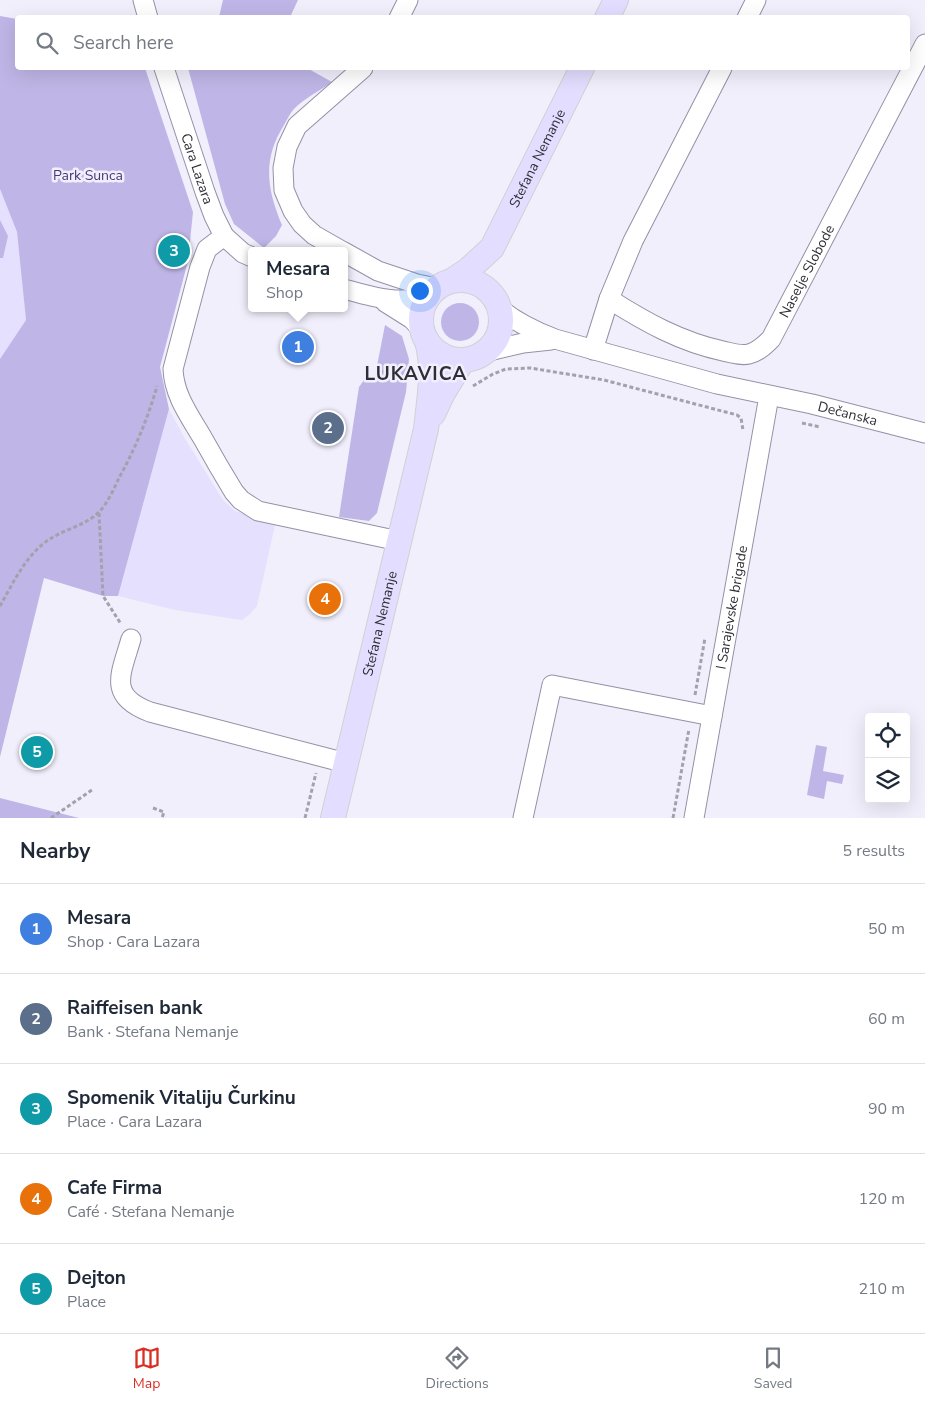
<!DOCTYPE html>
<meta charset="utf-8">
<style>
:root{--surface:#fff;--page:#f2f2f3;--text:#1f2937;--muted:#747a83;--line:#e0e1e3;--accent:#d93025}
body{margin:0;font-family:"Nunito Sans",sans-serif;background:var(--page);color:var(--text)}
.controls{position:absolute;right:15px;bottom:15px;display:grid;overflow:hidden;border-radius:5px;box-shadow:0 5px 20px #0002}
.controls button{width:45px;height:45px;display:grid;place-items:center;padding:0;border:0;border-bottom:1px solid var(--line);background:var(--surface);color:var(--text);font:25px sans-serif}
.you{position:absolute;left:419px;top:290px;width:18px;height:18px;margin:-12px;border:4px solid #fff;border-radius:50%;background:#1a73e8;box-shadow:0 0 0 8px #1a73e833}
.badge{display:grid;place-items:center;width:32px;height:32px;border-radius:50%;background:var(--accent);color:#fff;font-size:16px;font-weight:700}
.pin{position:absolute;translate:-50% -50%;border:2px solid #fff;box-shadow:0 1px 5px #0006}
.popup{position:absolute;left:248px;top:247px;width:100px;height:65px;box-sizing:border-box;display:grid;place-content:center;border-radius:5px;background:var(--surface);filter:drop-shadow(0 1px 4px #0005);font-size:16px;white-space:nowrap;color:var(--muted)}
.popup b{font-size:19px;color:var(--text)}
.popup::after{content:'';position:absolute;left:50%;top:100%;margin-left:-10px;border:10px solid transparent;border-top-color:var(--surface)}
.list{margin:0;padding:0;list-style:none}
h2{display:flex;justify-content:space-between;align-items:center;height:65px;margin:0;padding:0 20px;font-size:21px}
h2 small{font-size:16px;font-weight:400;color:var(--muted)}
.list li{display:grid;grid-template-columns:32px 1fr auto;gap:15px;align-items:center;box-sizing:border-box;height:90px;padding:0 20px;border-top:1px solid var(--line)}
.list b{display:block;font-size:19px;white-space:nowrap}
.list p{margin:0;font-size:16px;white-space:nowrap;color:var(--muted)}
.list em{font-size:16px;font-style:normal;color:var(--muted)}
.icon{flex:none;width:28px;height:28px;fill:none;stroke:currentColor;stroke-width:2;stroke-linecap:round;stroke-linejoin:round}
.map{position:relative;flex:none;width:925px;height:818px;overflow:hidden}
.search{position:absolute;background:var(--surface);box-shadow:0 5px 20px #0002;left:15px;right:15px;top:15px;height:55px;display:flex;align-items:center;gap:12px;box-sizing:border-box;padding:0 18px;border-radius:5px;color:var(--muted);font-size:19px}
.sheet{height:515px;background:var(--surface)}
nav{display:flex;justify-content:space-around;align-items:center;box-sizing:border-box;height:70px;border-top:1px solid var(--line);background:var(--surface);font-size:14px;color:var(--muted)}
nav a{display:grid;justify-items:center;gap:2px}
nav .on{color:var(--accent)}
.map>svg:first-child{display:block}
.built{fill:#e5e0fe}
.green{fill:#bfb6e7}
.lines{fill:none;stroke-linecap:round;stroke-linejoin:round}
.minor-casing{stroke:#9591a6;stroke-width:21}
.major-casing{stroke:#d1d1d3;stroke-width:26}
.path{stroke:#a2a1ac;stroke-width:3;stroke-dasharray:4 2.5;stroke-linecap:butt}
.minor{stroke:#fff;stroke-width:19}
.major{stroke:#e3ddff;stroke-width:24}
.labels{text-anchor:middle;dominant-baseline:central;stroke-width:5;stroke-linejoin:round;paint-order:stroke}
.street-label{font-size:14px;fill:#2f2e36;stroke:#f1effc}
.park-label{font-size:14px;fill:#493977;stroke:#f1effc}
.district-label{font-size:19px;font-weight:bold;letter-spacing:1px;fill:#2f2e36;stroke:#f1effc}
</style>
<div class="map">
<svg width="925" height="818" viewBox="0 0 925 818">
<rect width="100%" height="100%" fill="#f1effc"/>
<g class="built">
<path d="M 0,189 L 17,232 L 26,320 L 0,359 Z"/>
<path d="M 169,409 L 184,437 L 223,500 L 235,511 L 275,525 L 257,606 L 250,614 L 242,620 L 175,610 L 118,596 Z"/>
</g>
<g class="green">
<path d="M 223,0 L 298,0 L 290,17 L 219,17 Z"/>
<path d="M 0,16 L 17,19 L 18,68 L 145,68 L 193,212 L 188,261 L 160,367 L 169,409 L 118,596 L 103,596 L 44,578 L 0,757 L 0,359 L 26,320 L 17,232 L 0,189 Z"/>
<path d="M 188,68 L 307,68 L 332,82 C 321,90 303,99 294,109 C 290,113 287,120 284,125 C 262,160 267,189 282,225 L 276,236 L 264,248 L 234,224 L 225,204 Z"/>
<path d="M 0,220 L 8,236 L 3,258 L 0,258 Z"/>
<circle cx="460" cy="322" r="19"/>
<path d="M 385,325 L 402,336 L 409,359 L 406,392 L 377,513 L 369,521 L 339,517 L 359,387 L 364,380 L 375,376 Z"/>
<path d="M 816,745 L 827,747 L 823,771 L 844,775 L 842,784 L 827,781 L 824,799 L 807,795 Z"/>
<path d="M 0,798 L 79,818 L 0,818 Z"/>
</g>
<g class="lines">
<defs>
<g id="minor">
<path d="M 143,0 L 148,18"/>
<path d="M 399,18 L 408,0"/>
<path d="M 747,18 L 756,0"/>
<path id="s1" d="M 164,68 L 205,192 L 214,216 L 224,236 L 243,253 L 252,257"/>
<path d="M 224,236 L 207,249 L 200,267 L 173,369 C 174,395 189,415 202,437 C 212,455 223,474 234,492 L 241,500 L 258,511 L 399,541"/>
<path d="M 342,251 L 314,235 L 302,224 L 293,211 L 284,190 L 283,168 L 287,147 L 297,126 L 363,68"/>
<path d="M 344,252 L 378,271 L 417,284 L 437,288"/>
<path d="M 344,289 C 373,297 400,306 429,295"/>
<path id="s2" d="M 609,299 C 645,322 681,342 723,351 C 732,353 741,356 749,354 C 758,352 765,345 771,339 L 925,44"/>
<path d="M 385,302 L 412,319 L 423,331"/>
<path id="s3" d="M 500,309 C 517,323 534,331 555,339 L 717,384 L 812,404 L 925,433"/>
<path d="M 593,350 L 609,299 L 633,241 L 722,68"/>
<path d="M 485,352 L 523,343 L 551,340"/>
<path d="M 131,639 C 121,674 107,696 150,712 L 346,763"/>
<path d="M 523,818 L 552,685 L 712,716"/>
<path id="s4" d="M 694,818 L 769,396"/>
</g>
<g id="major">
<path d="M 607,18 L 616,0"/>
<path id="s5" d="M 453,280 L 468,270 L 492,248 L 582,68"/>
<circle cx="461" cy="320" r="40"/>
<path d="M 433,414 L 443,393 L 463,360"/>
<path id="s6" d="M 333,818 L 426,429 C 429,400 435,370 427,341"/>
</g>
</defs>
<use href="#minor" class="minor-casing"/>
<use href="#major" class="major-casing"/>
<g class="path">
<path d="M 171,253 L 186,258"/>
<path d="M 376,370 L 411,377"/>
<path d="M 473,386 L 493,374 L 506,369 L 530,368 L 604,380 L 737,415 L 741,418 L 743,430"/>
<path d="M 802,423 L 820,427"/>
<path d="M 99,513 L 103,596 L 121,624"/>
<path d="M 0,606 C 13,583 27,553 50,539 C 65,529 87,525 100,511 C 108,502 114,489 119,478 C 135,449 148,418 157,386"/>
<path d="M 695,695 L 705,638"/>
<path d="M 153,808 L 164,812 L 162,818"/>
<path d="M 51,818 L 92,790"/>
<path d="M 305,818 L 316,773"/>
<path d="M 673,818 L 689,729"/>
</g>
<use href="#minor" class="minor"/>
<use href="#major" class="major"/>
</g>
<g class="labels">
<g class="street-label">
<text stroke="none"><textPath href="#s5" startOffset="151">Stefana Nemanje</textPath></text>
<text stroke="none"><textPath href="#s1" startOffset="106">Cara Lazara</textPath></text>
<text stroke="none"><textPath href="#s2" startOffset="256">Naselje Slobode</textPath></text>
<text stroke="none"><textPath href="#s3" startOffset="365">Dečanska</textPath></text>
<text stroke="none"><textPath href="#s4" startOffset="214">I Sarajevske brigade</textPath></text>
<text stroke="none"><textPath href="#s6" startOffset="200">Stefana Nemanje</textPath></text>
</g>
<g class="park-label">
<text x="88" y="175">Park Sunca</text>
</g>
<g class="district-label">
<text x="416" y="374">LUKAVICA</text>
</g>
</g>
</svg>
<div class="controls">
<button><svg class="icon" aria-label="locate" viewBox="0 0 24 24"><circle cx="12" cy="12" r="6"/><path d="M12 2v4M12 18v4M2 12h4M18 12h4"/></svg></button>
<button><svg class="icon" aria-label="layers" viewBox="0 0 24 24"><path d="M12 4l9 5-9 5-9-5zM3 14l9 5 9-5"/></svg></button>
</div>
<div class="you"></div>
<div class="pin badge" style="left:298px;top:347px;background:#3f7fe0">1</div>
<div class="popup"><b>Mesara</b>Shop</div>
<div class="pin badge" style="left:328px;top:428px;background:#5c6f8a">2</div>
<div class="pin badge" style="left:174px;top:251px;background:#0f9aa8">3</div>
<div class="pin badge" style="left:325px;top:599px;background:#e8710a">4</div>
<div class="pin badge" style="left:37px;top:752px;background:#0f9aa8">5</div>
<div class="search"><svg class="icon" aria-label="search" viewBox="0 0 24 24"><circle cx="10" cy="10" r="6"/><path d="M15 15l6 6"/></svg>Search here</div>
</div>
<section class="sheet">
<h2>Nearby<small>5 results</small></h2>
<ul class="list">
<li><span class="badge" style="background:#3f7fe0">1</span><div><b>Mesara</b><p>Shop · Cara Lazara</p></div><em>50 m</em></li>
<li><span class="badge" style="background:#5c6f8a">2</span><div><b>Raiffeisen bank</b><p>Bank · Stefana Nemanje</p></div><em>60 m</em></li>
<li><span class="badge" style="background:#0f9aa8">3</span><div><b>Spomenik Vitaliju Čurkinu</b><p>Place · Cara Lazara</p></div><em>90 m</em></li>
<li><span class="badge" style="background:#e8710a">4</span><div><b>Cafe Firma</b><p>Café · Stefana Nemanje</p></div><em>120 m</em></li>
<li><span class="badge" style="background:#0f9aa8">5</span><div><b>Dejton</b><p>Place</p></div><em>210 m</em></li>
</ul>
</section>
<nav>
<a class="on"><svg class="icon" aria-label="map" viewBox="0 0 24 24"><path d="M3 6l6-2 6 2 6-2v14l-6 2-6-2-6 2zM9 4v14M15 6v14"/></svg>Map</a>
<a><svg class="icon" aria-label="directions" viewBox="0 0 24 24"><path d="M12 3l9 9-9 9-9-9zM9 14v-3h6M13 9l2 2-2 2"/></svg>Directions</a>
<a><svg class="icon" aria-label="saved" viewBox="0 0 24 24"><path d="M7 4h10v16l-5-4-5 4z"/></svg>Saved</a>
</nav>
